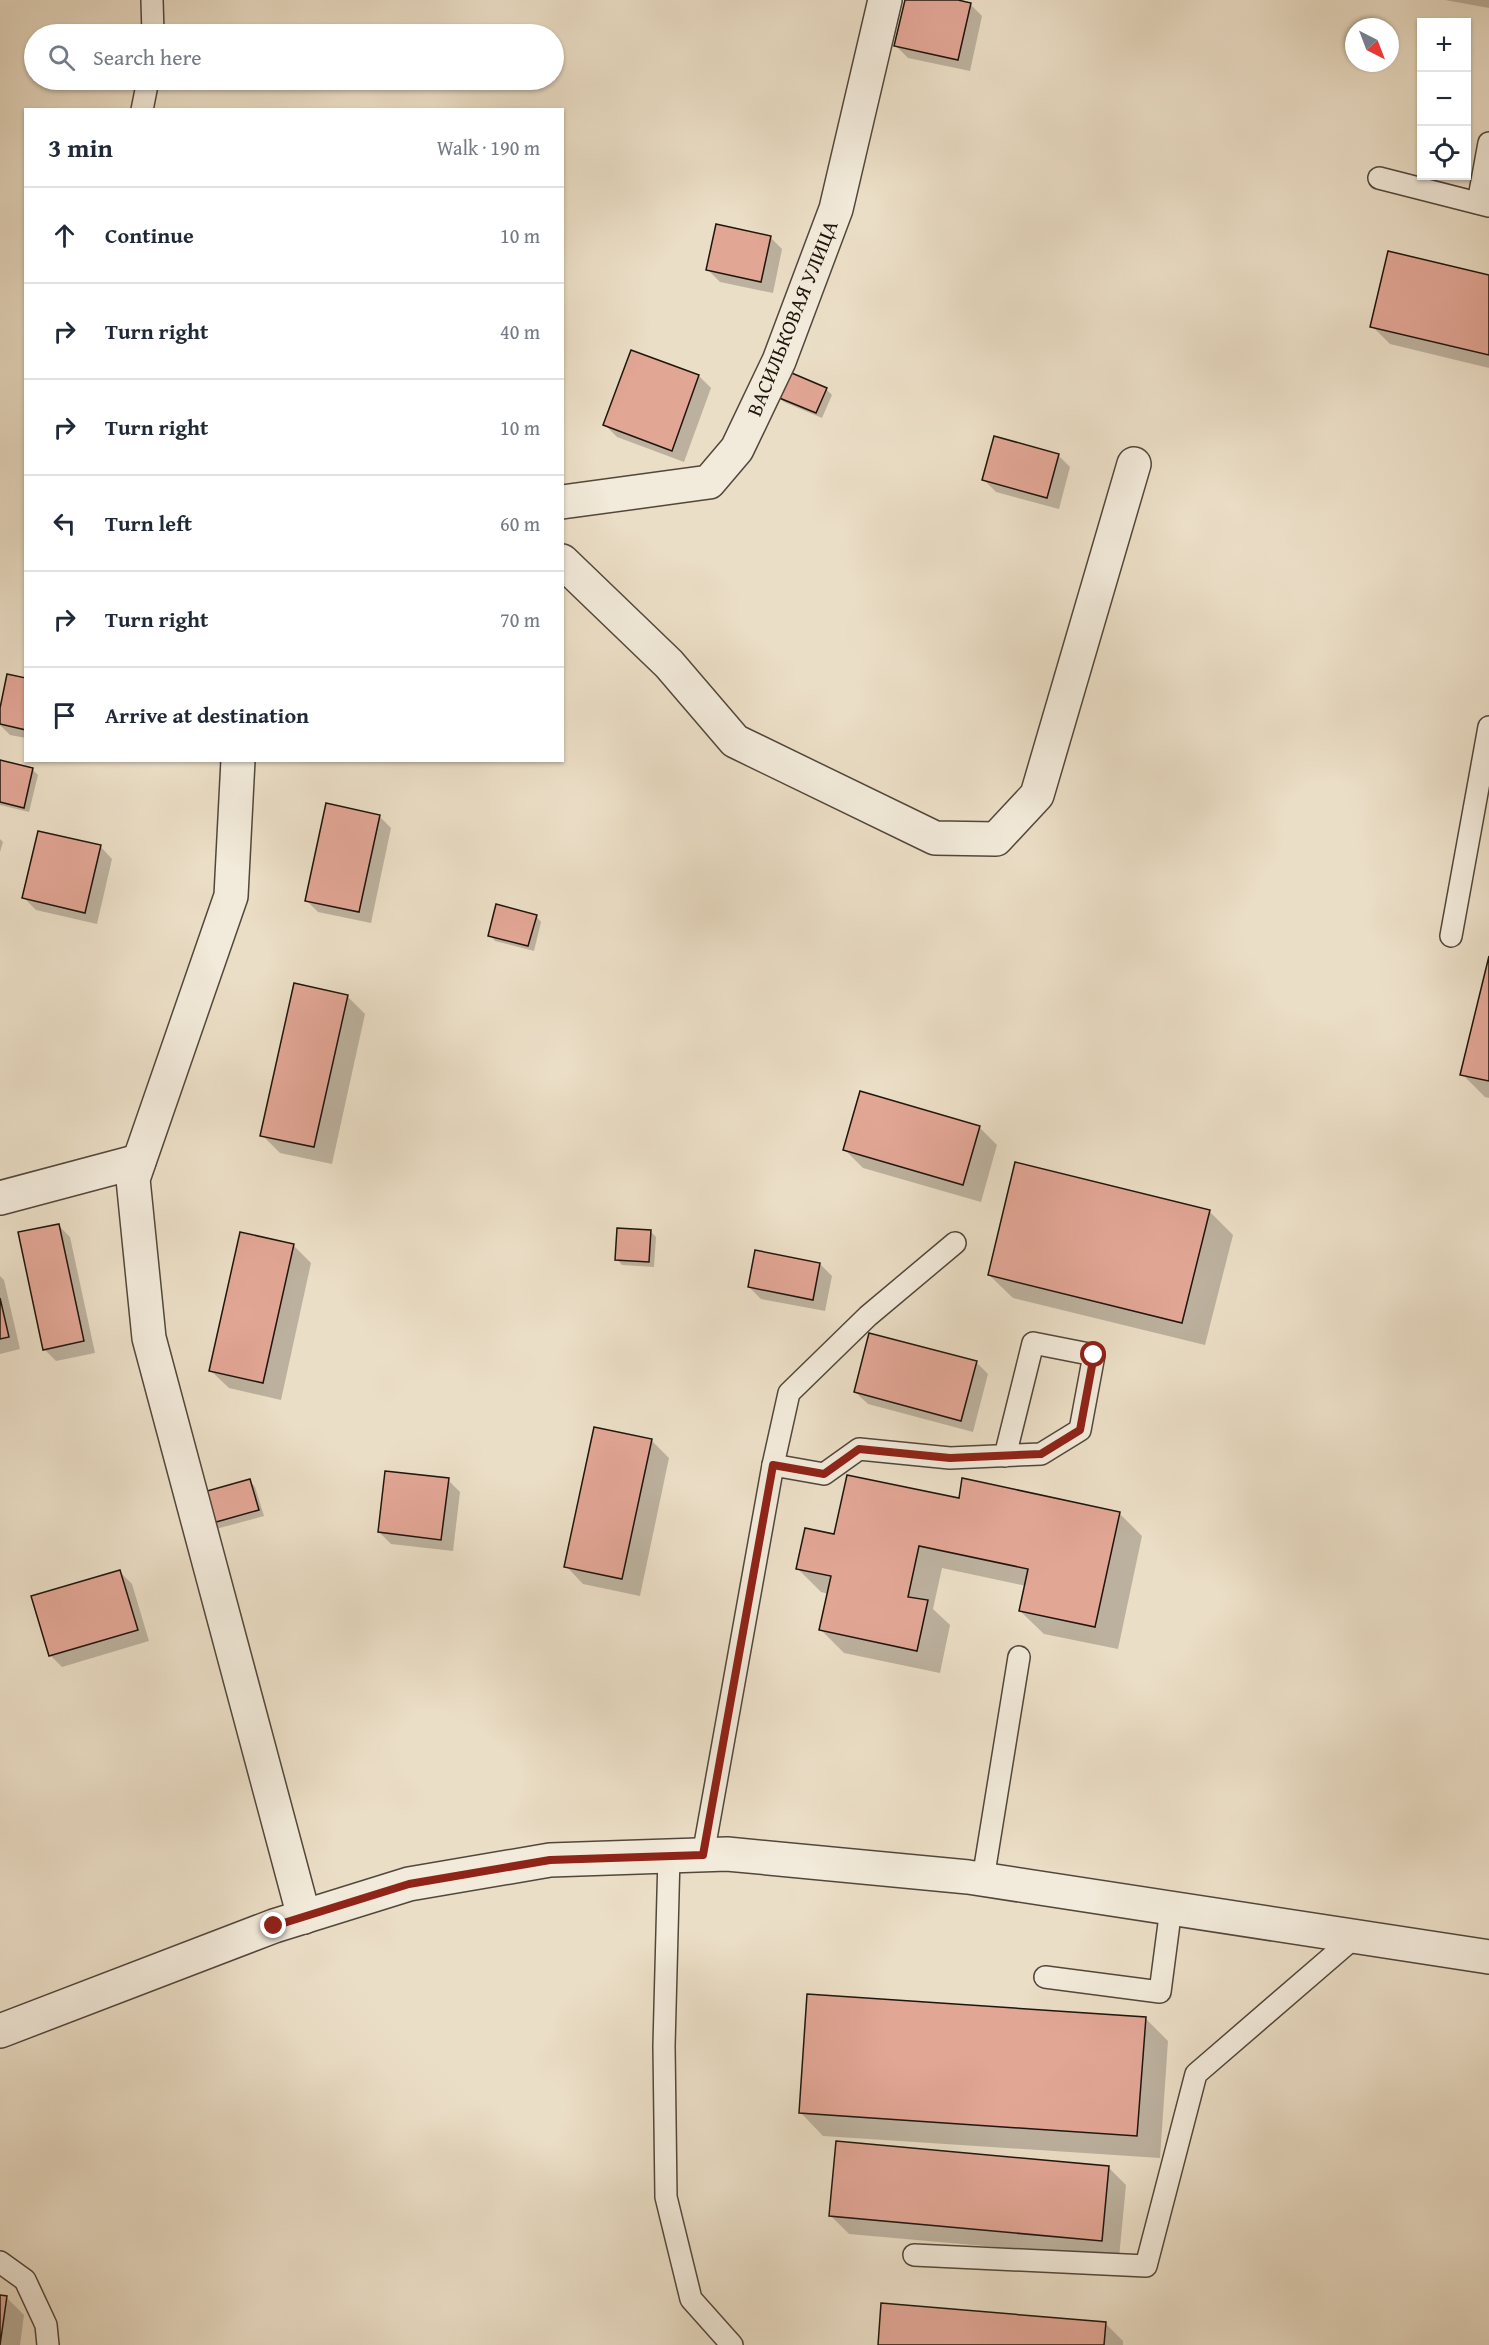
<!DOCTYPE html>
<meta charset="utf-8">
<style>
:root{--surface:#fff;--page:#f2f2f3;--text:#1f2937;--muted:#747a83;--line:#e0e1e3}
body{margin:0;font-family:"Gentium Book Plus",serif;background:var(--page);color:var(--text)}
.controls{position:absolute;right:18px;top:18px;display:grid;overflow:hidden;border-radius:0px;box-shadow:0 2px 4px #0004}
.controls button{width:54px;height:54px;display:grid;place-items:center;padding:0;border:0;border-bottom:2px solid var(--line);background:var(--surface);color:var(--text);font:30px sans-serif}
.compass{position:absolute;left:1345px;top:18px;width:54px;height:54px;border-radius:50%;background:var(--surface);box-shadow:0 2px 4px #0004;rotate:138deg}
.stop{position:absolute;width:18px;height:18px;margin:-14px;border:4px solid #8f2418;border-radius:50%;background:#fff}
.stop.end{background:#8f2418;border-color:#fff;box-shadow:0 2px 6px #0008}
.list{margin:0;padding:0;list-style:none}
h2{display:flex;justify-content:space-between;align-items:center;height:78px;margin:0;padding:0 24px;font-size:26px}
h2 small{font-size:20px;font-weight:400;color:var(--muted)}
.list li{display:grid;grid-template-columns:39px 1fr auto;gap:18px;align-items:center;box-sizing:border-box;height:96px;padding:0 24px;border-top:2px solid var(--line)}
.list b{display:block;font-size:22px;white-space:nowrap}
.list em{font-size:20px;font-style:normal;color:var(--muted)}
.icon{flex:none;width:33px;height:33px;fill:none;stroke:currentColor;stroke-width:2;stroke-linecap:round;stroke-linejoin:round}
.map{position:relative;flex:none;width:1489px;height:2345px;overflow:hidden}
.search{position:absolute;background:var(--surface);box-shadow:0 2px 4px #0004;left:24px;top:24px;width:540px;height:66px;display:flex;align-items:center;gap:15px;box-sizing:border-box;padding:0 21px;border-radius:33px;color:var(--muted);font-size:22px}
.panel{position:absolute;background:var(--surface);box-shadow:0 2px 4px #0004;left:24px;top:108px;width:540px;height:654px;border-radius:0px}
.map>svg:first-child{display:block}
.shadow{fill:#0003}
.building{fill:#e2a695;stroke:#1f150d;stroke-width:1.5}
.lines{fill:none;stroke-linecap:round;stroke-linejoin:round}
.lane-casing{stroke:#52473b;stroke-width:24}
.street-casing{stroke:#52473b;stroke-width:36}
.lane{stroke:#f2eada;stroke-width:21}
.street{stroke:#f2eada;stroke-width:33}
.route{stroke:#8f2418;stroke-width:8}
.labels{text-anchor:middle;dominant-baseline:central;stroke-width:5;stroke-linejoin:round;paint-order:stroke}
.street-label{font-size:21px;fill:#1f150d;stroke:#f2eada}
</style>
<div class="map">
<svg width="1489" height="2345" viewBox="0 0 1489 2345">
<rect width="100%" height="100%" fill="#ebdec6"/>
<filter id="stains"><feTurbulence type="fractalNoise" baseFrequency=".00333" numOctaves="4"/><feColorMatrix values="0 0 0 0 .2 0 0 0 0 .09 0 0 0 0 .02 0 0 0 .5 -.17"/></filter>
<radialGradient id="worn" r=".72"><stop offset=".6" stop-color="#630" stop-opacity="0"/><stop offset="1" stop-color="#630" stop-opacity=".3"/></radialGradient>
<g class="shadow">
<path d="M 906,0 L 951,0 L 970,4 L 982,16 L 970,71 L 908,58 L 896,46 Z"/>
<path d="M 1445,0 L 1489,0 L 1489,8 Z"/>
<path d="M 770,237 L 782,249 L 773,293 L 720,282 L 708,270 Z"/>
<path d="M 1489,277 L 1489,368 L 1390,344 L 1372,326 Z"/>
<path d="M 699,376 L 711,388 L 684,462 L 617,437 L 605,425 Z"/>
<path d="M 826,389 L 832,395 L 822,418 L 784,402 L 778,397 Z"/>
<path d="M 1058,455 L 1070,467 L 1059,509 L 996,492 L 984,480 Z"/>
<path d="M 26,679 L 26,738 L 10,735 L 0,725 L 0,715 Z"/>
<path d="M 0,761 L 32,769 L 38,775 L 29,812 L 0,805 Z"/>
<path d="M 379,816 L 391,828 L 371,923 L 318,912 L 306,900 Z"/>
<path d="M 0,839 L 3,842 L 0,852 Z"/>
<path d="M 100,846 L 112,859 L 97,924 L 36,910 L 24,898 Z"/>
<path d="M 536,916 L 541,922 L 534,951 L 495,941 L 490,935 Z"/>
<path d="M 1489,962 L 1489,1098 L 1485,1097 L 1462,1074 Z"/>
<path d="M 347,996 L 365,1014 L 332,1164 L 280,1153 L 262,1135 Z"/>
<path d="M 979,1127 L 997,1145 L 981,1202 L 863,1168 L 845,1150 Z"/>
<path d="M 1016,1164 L 1210,1212 L 1233,1235 L 1205,1345 L 1013,1298 L 989,1275 Z"/>
<path d="M 58,1225 L 70,1237 L 95,1353 L 56,1361 L 44,1349 Z"/>
<path d="M 651,1232 L 656,1237 L 654,1267 L 622,1265 L 617,1259 Z"/>
<path d="M 293,1245 L 311,1263 L 281,1400 L 229,1388 L 211,1371 Z"/>
<path d="M 820,1264 L 832,1276 L 825,1311 L 761,1299 L 749,1287 Z"/>
<path d="M 0,1276 L 4,1280 L 20,1349 L 0,1354 Z"/>
<path d="M 976,1362 L 988,1374 L 973,1432 L 868,1404 L 855,1392 Z"/>
<path d="M 651,1440 L 669,1458 L 640,1596 L 583,1584 L 566,1566 Z"/>
<path d="M 448,1480 L 460,1492 L 453,1551 L 391,1544 L 379,1532 Z"/>
<path d="M 250,1481 L 255,1487 L 264,1516 L 216,1529 L 211,1524 Z"/>
<path d="M 960,1500 L 1119,1513 L 1142,1536 L 1118,1649 L 1044,1634 L 1020,1611 L 1026,1586 L 942,1568 L 933,1609 L 950,1625 L 940,1673 L 844,1653 L 821,1630 L 829,1594 L 821,1592 L 798,1569 L 836,1536 Z"/>
<path d="M 120,1572 L 132,1584 L 149,1641 L 62,1667 L 50,1655 Z"/>
<path d="M 1145,2018 L 1168,2041 L 1160,2158 L 823,2136 L 800,2112 Z"/>
<path d="M 1108,2167 L 1126,2185 L 1119,2258 L 849,2234 L 831,2216 Z"/>
<path d="M 0,2296 L 6,2297 L 24,2315 L 20,2345 L 0,2345 Z"/>
<path d="M 1105,2323 L 1123,2341 L 1123,2345 L 879,2345 Z"/>
</g>
<g class="building">
<path d="M 905,0 L 958,0 L 971,3 L 958,60 L 894,46 Z"/>
<path d="M 716,224 L 771,236 L 761,282 L 706,270 Z"/>
<path d="M 1388,251 L 1489,275 L 1489,355 L 1370,327 Z"/>
<path d="M 631,350 L 699,375 L 672,451 L 603,425 Z"/>
<path d="M 787,371 L 827,388 L 816,413 L 777,397 Z"/>
<path d="M 994,436 L 1059,454 L 1047,498 L 982,480 Z"/>
<path d="M 7,674 L 26,678 L 26,730 L 0,724 L 0,708 Z"/>
<path d="M 0,760 L 33,768 L 24,808 L 0,802 Z"/>
<path d="M 326,803 L 380,815 L 359,912 L 305,901 Z"/>
<path d="M 38,831 L 101,845 L 85,913 L 22,898 Z"/>
<path d="M 496,904 L 537,915 L 528,946 L 488,936 Z"/>
<path d="M 1489,956 L 1489,1081 L 1460,1075 Z"/>
<path d="M 294,983 L 348,995 L 314,1147 L 260,1136 Z"/>
<path d="M 860,1091 L 980,1126 L 963,1185 L 843,1150 Z"/>
<path d="M 1015,1162 L 1210,1210 L 1182,1323 L 988,1275 Z"/>
<path d="M 59,1224 L 84,1341 L 43,1350 L 18,1232 Z"/>
<path d="M 617,1228 L 651,1230 L 649,1262 L 615,1260 Z"/>
<path d="M 240,1232 L 294,1244 L 263,1383 L 209,1371 Z"/>
<path d="M 755,1250 L 820,1263 L 813,1300 L 748,1287 Z"/>
<path d="M 0,1298 L 9,1337 L 0,1339 Z"/>
<path d="M 869,1333 L 977,1361 L 961,1421 L 854,1392 Z"/>
<path d="M 594,1427 L 652,1439 L 622,1579 L 564,1567 Z"/>
<path d="M 385,1471 L 449,1478 L 441,1540 L 378,1532 Z"/>
<path d="M 847,1475 L 959,1498 L 962,1478 L 1120,1512 L 1095,1627 L 1019,1611 L 1028,1569 L 919,1546 L 908,1597 L 928,1600 L 917,1651 L 819,1630 L 831,1576 L 796,1569 L 805,1528 L 834,1534 Z"/>
<path d="M 250,1479 L 259,1510 L 209,1524 L 200,1493 Z"/>
<path d="M 120,1570 L 138,1630 L 49,1656 L 31,1596 Z"/>
<path d="M 807,1994 L 1146,2017 L 1137,2136 L 799,2113 Z"/>
<path d="M 836,2141 L 1109,2166 L 1102,2241 L 829,2216 Z"/>
<path d="M 0,2295 L 7,2296 L 0,2345 Z"/>
<path d="M 881,2303 L 1106,2322 L 1104,2345 L 878,2345 Z"/>
</g>
<g class="lines">
<defs>
<g id="lane">
<path d="M 152,0 L 153,34"/>
<path d="M 142,110 L 148,80"/>
<path d="M 1379,178 L 1489,206"/>
<path d="M 1478,203 L 1489,143"/>
<path d="M 1451,936 L 1489,727"/>
<path d="M 773,1465 L 789,1393 L 868,1316 L 955,1243"/>
<path d="M 703,1855 L 773,1465 L 824,1474 L 859,1449 L 950,1458 L 1041,1454 L 1080,1430 L 1094,1355 L 1033,1343 L 1005,1456"/>
<path d="M 669,1856 L 664,2046 L 666,2197 L 691,2299 L 732,2345"/>
<path d="M 983,1879 L 1019,1657"/>
<path d="M 1045,1977 L 1160,1992 L 1171,1908"/>
<path d="M 914,2255 L 1146,2266 L 1196,2074 L 1356,1936"/>
<path d="M 0,2262 L 25,2280 L 46,2325 L 48,2345"/>
</g>
<g id="street">
<path d="M 562,502 L 709,482 L 737,449 L 779,361 L 836,209 L 885,0"/>
<path d="M 562,561 L 669,664 L 735,741 L 935,838 L 996,839 L 1037,795 L 1134,464"/>
<path d="M 238,760 L 231,896 L 133,1179 L 149,1338 L 304,1917"/>
<path d="M 0,1198 L 139,1161"/>
<path d="M 0,2031 L 274,1926 L 409,1884 L 550,1860 L 727,1854 L 968,1877 L 1489,1957"/>
</g>
</defs>
<use href="#lane" class="lane-casing"/>
<use href="#street" class="street-casing"/>
<use href="#lane" class="lane"/>
<use href="#street" class="street"/>
</g>
<g class="lines">
<path class="route" d="M 274,1926 L 409,1884 L 550,1860 L 703,1855 L 773,1465 L 824,1474 L 859,1449 L 950,1458 L 1041,1454 L 1080,1430 L 1094,1355"/>
</g>
<g class="labels">
<g class="street-label">
<text transform="translate(792 318) rotate(-68)">ВАСИЛЬКОВАЯ УЛИЦА</text>
</g>
</g>
<rect width="100%" height="100%" filter="url(#stains)"/>
<rect width="100%" height="100%" fill="url(#worn)"/>
</svg>
<div class="controls">
<button>+</button>
<button>−</button>
<button><svg class="icon" aria-label="locate" viewBox="0 0 24 24"><circle cx="12" cy="12" r="6"/><path d="M12 2v4M12 18v4M2 12h4M18 12h4"/></svg></button>
</div>
<svg class="compass" viewBox="-18 -18 36 36"><path d="M0-13l5 13h-10z" fill="#e53935"/><path d="M0 13l5-13h-10z" fill="#747a83"/></svg>
<div class="stop" style="left:1094px;top:1355px"></div>
<div class="stop end" style="left:274px;top:1926px"></div>
<div class="search"><svg class="icon" aria-label="search" viewBox="0 0 24 24"><circle cx="10" cy="10" r="6"/><path d="M15 15l6 6"/></svg>Search here</div>
<section class="panel">
<h2>3 min<small>Walk · 190 m</small></h2>
<ul class="list">
<li><svg class="icon" aria-label="ahead" viewBox="0 0 24 24"><path d="M12 20V5M6 11l6-6 6 6"/></svg><div><b>Continue</b></div><em>10 m</em></li>
<li><svg class="icon" aria-label="right" viewBox="0 0 24 24"><path d="M7 20v-9h11M14 6l5 5-5 5"/></svg><div><b>Turn right</b></div><em>40 m</em></li>
<li><svg class="icon" aria-label="right" viewBox="0 0 24 24"><path d="M7 20v-9h11M14 6l5 5-5 5"/></svg><div><b>Turn right</b></div><em>10 m</em></li>
<li><svg class="icon" aria-label="left" viewBox="0 0 24 24"><path d="M17 20v-9H6M10 6l-5 5 5 5"/></svg><div><b>Turn left</b></div><em>60 m</em></li>
<li><svg class="icon" aria-label="right" viewBox="0 0 24 24"><path d="M7 20v-9h11M14 6l5 5-5 5"/></svg><div><b>Turn right</b></div><em>70 m</em></li>
<li><svg class="icon" aria-label="arrive" viewBox="0 0 24 24"><path d="M6 21V4h12l-3 4 3 4H6"/></svg><div><b>Arrive at destination</b></div></li>
</ul>
</section>
</div>
